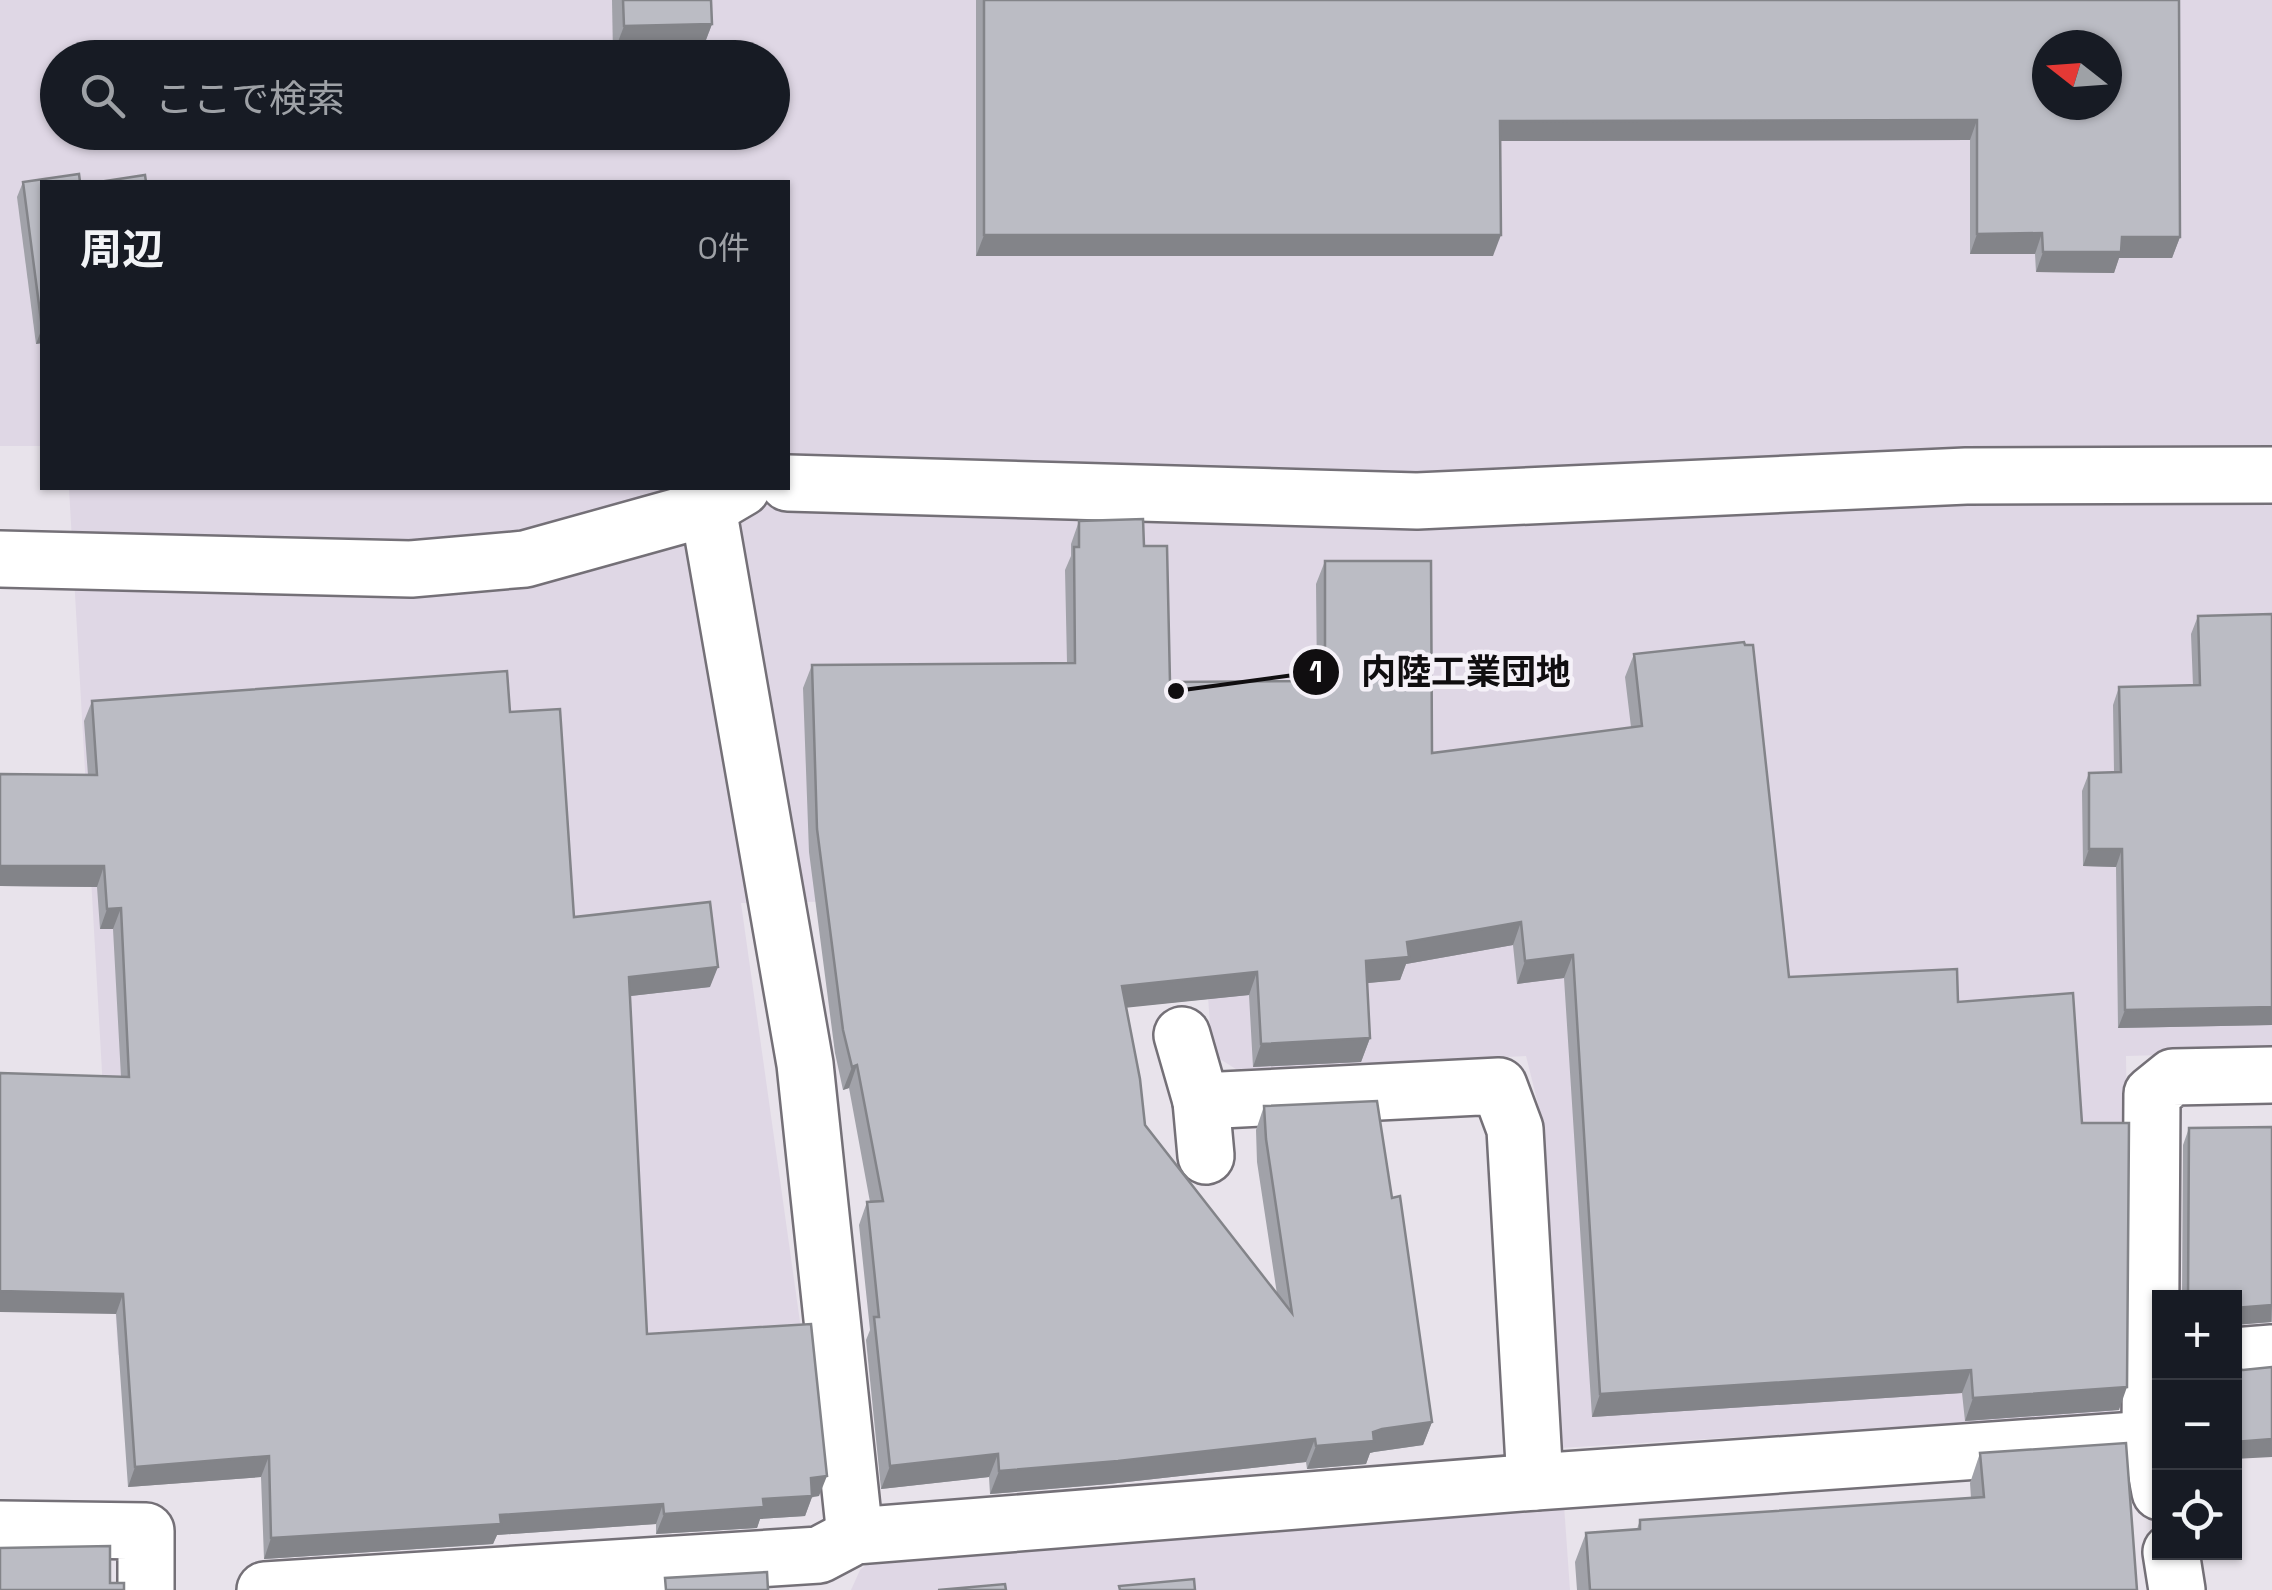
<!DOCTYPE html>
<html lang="ja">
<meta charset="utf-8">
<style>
:root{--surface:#171b24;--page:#242831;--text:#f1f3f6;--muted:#9ea1a6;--line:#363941}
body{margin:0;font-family:"Space Grotesk","Noto Sans JP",sans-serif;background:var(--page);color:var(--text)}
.controls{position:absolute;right:30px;bottom:30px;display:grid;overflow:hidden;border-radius:0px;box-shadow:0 2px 8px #0004}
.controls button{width:90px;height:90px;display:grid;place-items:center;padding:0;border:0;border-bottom:2px solid var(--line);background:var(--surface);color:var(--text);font:50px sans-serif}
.compass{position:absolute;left:2032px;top:30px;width:90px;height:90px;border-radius:50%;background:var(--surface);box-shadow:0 2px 8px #0004;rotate:287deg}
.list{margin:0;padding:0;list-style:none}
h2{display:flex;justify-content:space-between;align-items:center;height:130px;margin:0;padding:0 40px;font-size:42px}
h2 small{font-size:32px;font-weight:400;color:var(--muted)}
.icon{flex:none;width:55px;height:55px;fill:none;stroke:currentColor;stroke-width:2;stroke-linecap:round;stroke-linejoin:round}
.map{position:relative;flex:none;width:2272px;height:1590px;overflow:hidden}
.search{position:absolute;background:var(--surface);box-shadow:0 2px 8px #0004;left:40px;top:40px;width:750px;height:110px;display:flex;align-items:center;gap:25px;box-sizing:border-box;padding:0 35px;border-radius:55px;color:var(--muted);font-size:38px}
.panel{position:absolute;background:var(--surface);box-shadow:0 2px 8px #0004;left:40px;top:180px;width:750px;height:310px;border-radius:0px}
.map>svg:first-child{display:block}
.built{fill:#dfd7e5;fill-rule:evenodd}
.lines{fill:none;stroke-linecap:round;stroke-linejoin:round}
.minor-casing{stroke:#747077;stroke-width:60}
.minor{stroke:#fff;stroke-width:55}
.wall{fill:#a1a2a9}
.shaded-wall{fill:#838489}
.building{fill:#bbbcc4;stroke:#838489;stroke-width:2.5;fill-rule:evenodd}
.leader{fill:none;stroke:#100e10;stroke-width:4}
.callout-dot{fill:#100e10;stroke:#f5f1f8;stroke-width:4}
.mark-label{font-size:30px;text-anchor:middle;font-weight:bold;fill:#fff}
.callout-label{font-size:35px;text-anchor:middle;font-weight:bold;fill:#100e10;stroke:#f5f1f8;stroke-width:9;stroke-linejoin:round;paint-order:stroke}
</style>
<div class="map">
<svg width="2272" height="1590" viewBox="0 0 2272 1590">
<rect width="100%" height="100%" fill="#e8e3eb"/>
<g class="built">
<path d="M 0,0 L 2272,0 L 2272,1052 L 2126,1056 L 2131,1385 L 2111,1414 L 1560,1448 L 1544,1128 L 1526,1056 L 1239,1071 L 1212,1054 L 1201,895 L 741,903 L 801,1329 L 118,1355 L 69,488 L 788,488 L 788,182 L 42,182 L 42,446 L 0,446 ZM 2047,45 L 2107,45 L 2107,105 L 2047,105 ZM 58,58 L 772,58 L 772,132 L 58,132 Z"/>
<path d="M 1563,1491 L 1570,1590 L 851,1590 L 860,1570 L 876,1557 Z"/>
</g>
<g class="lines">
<defs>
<g id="minor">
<path d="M 788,483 L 1417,501 L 1966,476 L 2272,475"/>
<path d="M 708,508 L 805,1064 L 855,1536"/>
<path d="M 0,559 L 411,569 L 525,559 L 708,508 L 742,488"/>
<path d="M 1182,1035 L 1201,1101 L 1499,1086 L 1515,1129 L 1535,1482"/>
<path d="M 1201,1101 L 1206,1156"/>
<path d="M 2234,1356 L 2272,1353"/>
<path d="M 2160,1492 L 2150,1439 L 2152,1094 L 2173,1077 L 2272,1075"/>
<path d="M 0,1529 L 146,1531 L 146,1590"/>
<path d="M 2171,1552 L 2177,1590"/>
<path d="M 265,1590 L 819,1555 L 855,1536 L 1535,1482 L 2150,1439"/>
</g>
</defs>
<use href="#minor" class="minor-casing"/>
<use href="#minor" class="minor"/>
</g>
<g class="wall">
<path d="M 612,0 L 711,0 L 712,24 L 701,53 L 613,55 Z"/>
<path d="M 976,0 L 2179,0 L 2180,237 L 2172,258 L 2119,258 L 2114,273 L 2036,272 L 2035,254 L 1970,254 L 1970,140 L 1500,141 L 1493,256 L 976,256 Z"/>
<path d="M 23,182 L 42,182 L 42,343 L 36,344 L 17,197 Z"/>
<path d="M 1079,521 L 1144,546 L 1170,682 L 1317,681 L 1316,584 L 1325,561 L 1432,753 L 1631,727 L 1625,677 L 1634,654 L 1789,977 L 1958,1002 L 2082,1123 L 2119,1410 L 1965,1421 L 1962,1393 L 1592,1417 L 1564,978 L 1517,984 L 1513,945 L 1406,964 L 1400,980 L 1367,983 L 1370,1038 L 1361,1062 L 1253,1067 L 1249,995 L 1126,1007 L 1145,1125 L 1277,1294 L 1257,1162 L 1256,1130 L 1264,1106 L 1392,1198 L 1432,1422 L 1423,1445 L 1374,1452 L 1370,1453 L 1366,1464 L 1307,1469 L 1306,1462 L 1109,1484 L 990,1494 L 989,1477 L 881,1489 L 866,1340 L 870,1330 L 859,1225 L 867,1202 L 870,1202 L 849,1088 L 843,1090 L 835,1053 L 809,852 L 803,688 L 812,665 L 1067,663 L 1065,570 L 1071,556 L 1071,544 Z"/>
<path d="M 2272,614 L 2272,1025 L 2118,1028 L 2116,867 L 2083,866 L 2082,791 L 2089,773 L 2114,772 L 2113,705 L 2119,687 L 2193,686 L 2191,634 L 2198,616 Z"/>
<path d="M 92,701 L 510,712 L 574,917 L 710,987 L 630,996 L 647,1334 L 819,1496 L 812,1497 L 805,1516 L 760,1519 L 757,1528 L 656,1534 L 656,1524 L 497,1535 L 493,1544 L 264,1559 L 261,1477 L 128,1487 L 116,1314 L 121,1077 L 113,929 L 100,929 L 97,887 L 0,886 L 0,774 L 88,775 L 84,721 Z"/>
<path d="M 2272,1127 L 2272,1322 L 2234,1325 L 2234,1298 L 2182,1298 L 2183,1145 L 2189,1128 Z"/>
<path d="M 1980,1453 L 2137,1590 L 1577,1590 L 1575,1562 L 1586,1533 L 1637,1529 L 1640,1520 L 1971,1498 L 1970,1483 Z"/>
</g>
<g class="shaded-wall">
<path d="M 712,24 L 701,53 L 613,55 L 624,26 Z"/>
<path d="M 1977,120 L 1970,140 L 1493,141 L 1500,121 Z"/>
<path d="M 2042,233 L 2035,254 L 1970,254 L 1977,234 Z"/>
<path d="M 984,235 L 1501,235 L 1493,256 L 976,256 Z"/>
<path d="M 2122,237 L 2180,237 L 2172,258 L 2119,258 L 2114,273 L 2036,272 L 2043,252 Z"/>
<path d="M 42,328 L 42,343 L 36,344 Z"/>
<path d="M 2089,849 L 2122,849 L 2116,867 L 2083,866 Z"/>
<path d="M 0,866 L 104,866 L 97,887 L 0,886 Z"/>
<path d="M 121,908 L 113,929 L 100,929 L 107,909 Z"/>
<path d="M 1521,922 L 1513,945 L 1406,964 L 1400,980 L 1358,984 L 1366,961 L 1407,942 Z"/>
<path d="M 1573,955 L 1564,978 L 1517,984 L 1525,961 Z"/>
<path d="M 718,967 L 710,987 L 622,997 L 629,977 Z"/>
<path d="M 1257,972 L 1249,995 L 1114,1009 L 1122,986 Z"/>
<path d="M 2272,1007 L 2272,1025 L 2118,1028 L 2125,1010 Z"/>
<path d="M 1370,1038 L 1361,1062 L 1253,1067 L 1261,1044 Z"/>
<path d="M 857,1065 L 849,1088 L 843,1090 L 852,1067 Z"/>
<path d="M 0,1291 L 123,1294 L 116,1314 L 0,1312 Z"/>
<path d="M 2272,1305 L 2271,1322 L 2234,1325 L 2234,1308 Z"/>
<path d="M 1971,1370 L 1962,1393 L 1592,1417 L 1600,1394 Z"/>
<path d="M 2127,1387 L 2119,1410 L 1965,1421 L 1973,1398 Z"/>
<path d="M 1432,1422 L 1423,1445 L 1374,1452 L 1370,1453 L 1366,1464 L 1307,1469 L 1316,1446 L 1382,1429 Z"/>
<path d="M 1315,1439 L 1306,1462 L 1109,1484 L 990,1494 L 999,1471 Z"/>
<path d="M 2272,1439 L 2272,1457 L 2234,1459 L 2234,1442 Z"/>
<path d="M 998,1454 L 989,1477 L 881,1489 L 890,1466 Z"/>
<path d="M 269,1456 L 261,1477 L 128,1487 L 135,1467 Z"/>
<path d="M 827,1476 L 819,1496 L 812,1497 L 805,1516 L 760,1519 L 757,1528 L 656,1534 L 664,1514 L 763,1499 L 811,1478 Z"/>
<path d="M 663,1504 L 656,1524 L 497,1535 L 493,1544 L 264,1559 L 271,1538 L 500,1515 Z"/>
</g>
<g class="building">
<path d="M 623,0 L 711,0 L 712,24 L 624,26 Z"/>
<path d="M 984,0 L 2179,0 L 2180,237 L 2122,237 L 2121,252 L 2043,252 L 2042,233 L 1977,234 L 1977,120 L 1500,121 L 1501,235 L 984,235 ZM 2047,45 L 2107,45 L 2107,105 L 2047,105 Z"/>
<path d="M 79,174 L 80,182 L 42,182 L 42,328 L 23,182 Z"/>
<path d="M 145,175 L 146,182 L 99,182 Z"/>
<path d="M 1143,519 L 1144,546 L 1167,546 L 1170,682 L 1325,681 L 1325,561 L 1431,561 L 1432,753 L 1642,726 L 1634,654 L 1744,642 L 1745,645 L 1753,645 L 1789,977 L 1957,969 L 1958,1002 L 2073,993 L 2082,1123 L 2129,1123 L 2127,1387 L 1973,1398 L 1971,1370 L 1600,1394 L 1573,955 L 1525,961 L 1521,922 L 1407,942 L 1409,957 L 1366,961 L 1370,1038 L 1261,1044 L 1257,972 L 1122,986 L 1140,1079 L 1145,1125 L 1292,1313 L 1266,1139 L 1264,1106 L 1377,1101 L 1392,1198 L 1400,1196 L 1432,1422 L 1382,1429 L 1373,1432 L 1374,1441 L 1316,1446 L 1315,1439 L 1118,1461 L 999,1471 L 998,1454 L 890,1466 L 874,1317 L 879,1317 L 867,1202 L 883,1201 L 857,1065 L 852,1067 L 843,1030 L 817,829 L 812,665 L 1075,663 L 1074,547 L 1079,547 L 1079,521 Z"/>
<path d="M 2272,614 L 2272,1007 L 2125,1010 L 2122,849 L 2089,849 L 2089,773 L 2121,772 L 2119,687 L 2200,685 L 2198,616 Z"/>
<path d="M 507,671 L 510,712 L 560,709 L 574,917 L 710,902 L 718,967 L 629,977 L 647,1334 L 811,1324 L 827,1476 L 811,1478 L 812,1496 L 763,1499 L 764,1507 L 664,1514 L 663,1504 L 500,1515 L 501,1524 L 271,1538 L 269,1456 L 135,1467 L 123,1294 L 0,1291 L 0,1073 L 129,1077 L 121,908 L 107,909 L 104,866 L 0,866 L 0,774 L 97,775 L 92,701 Z"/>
<path d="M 2272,1127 L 2272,1305 L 2234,1308 L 2234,1298 L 2188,1298 L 2189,1128 Z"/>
<path d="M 2272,1367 L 2272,1439 L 2234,1442 L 2234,1368 L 2243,1370 Z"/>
<path d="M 2126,1443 L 2137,1590 L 1590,1590 L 1586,1533 L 1640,1529 L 1640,1520 L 1984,1497 L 1980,1453 Z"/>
<path d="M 110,1546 L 110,1583 L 124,1583 L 124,1590 L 0,1590 L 0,1548 Z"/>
<path d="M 767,1572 L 768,1590 L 666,1590 L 665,1578 Z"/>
<path d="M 1194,1579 L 1195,1590 L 1120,1590 L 1119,1586 Z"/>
<path d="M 1005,1584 L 1006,1590 L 938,1590 Z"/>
</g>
<path class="leader" d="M1176 691L1316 672"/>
<g class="callout-dot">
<circle cx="1176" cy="691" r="10"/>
<circle cx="1316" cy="672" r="25"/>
</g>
<g class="mark-label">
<text x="1316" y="682">1</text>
</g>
<g class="callout-label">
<text x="1466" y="684">内陸工業団地</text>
</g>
</svg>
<div class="controls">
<button>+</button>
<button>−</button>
<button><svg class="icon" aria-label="locate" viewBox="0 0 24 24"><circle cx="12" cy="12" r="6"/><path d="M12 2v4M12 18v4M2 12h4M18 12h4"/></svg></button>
</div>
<svg class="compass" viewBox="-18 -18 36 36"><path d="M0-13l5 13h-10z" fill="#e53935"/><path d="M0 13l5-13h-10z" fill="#9ea1a6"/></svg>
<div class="search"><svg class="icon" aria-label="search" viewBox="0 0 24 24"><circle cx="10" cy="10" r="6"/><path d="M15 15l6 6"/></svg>ここで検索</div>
<section class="panel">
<h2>周辺<small>0件</small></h2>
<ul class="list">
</ul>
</section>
</div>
